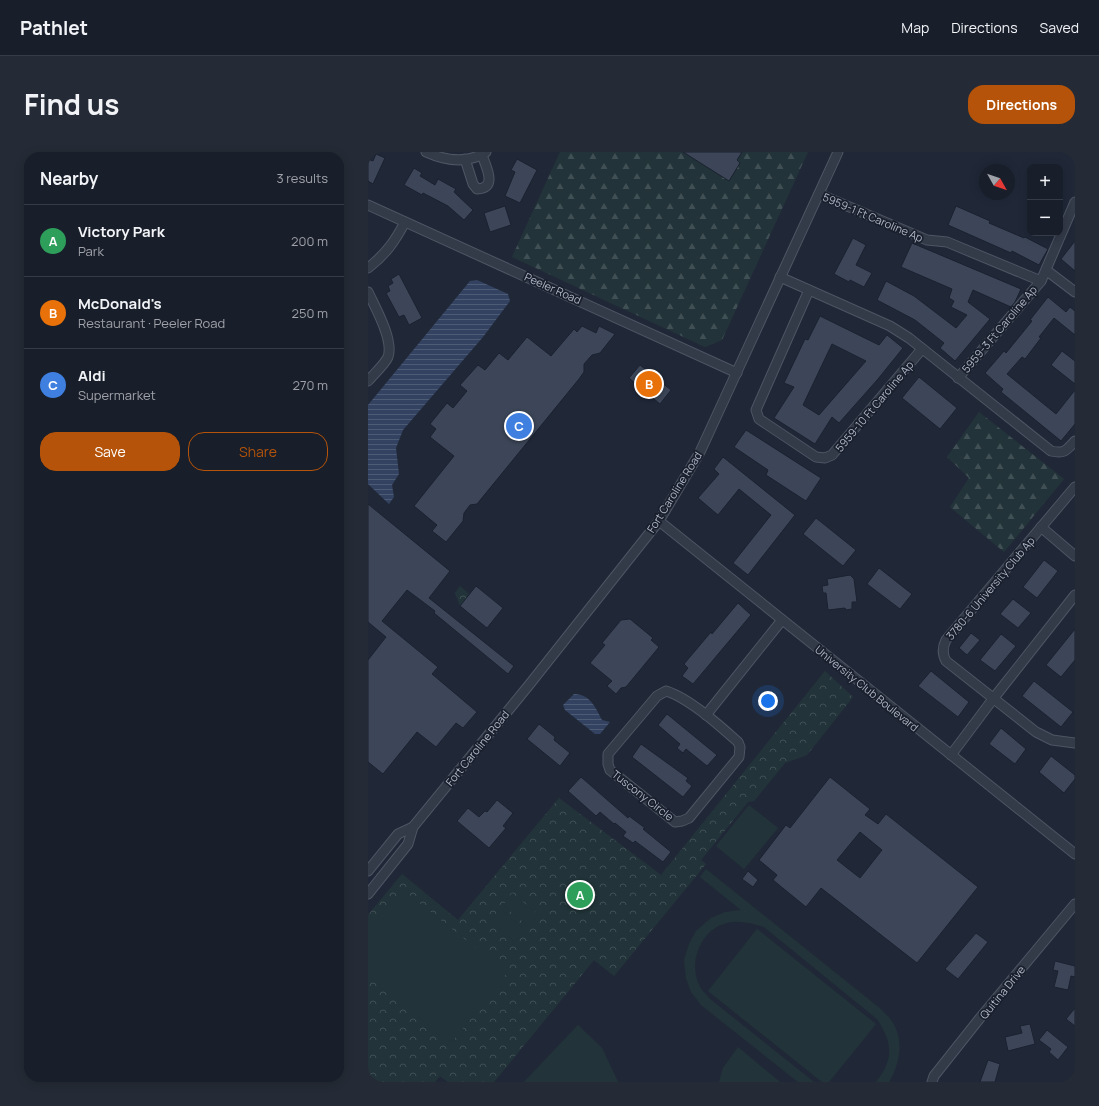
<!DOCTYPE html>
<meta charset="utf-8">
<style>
:root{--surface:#181e2a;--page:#252b36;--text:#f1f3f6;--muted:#9fa2a8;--line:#363c47;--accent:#b45309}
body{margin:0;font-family:Manrope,sans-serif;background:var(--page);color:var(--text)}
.controls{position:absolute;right:12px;top:12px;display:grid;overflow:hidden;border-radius:8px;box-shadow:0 2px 10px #0003}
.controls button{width:36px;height:36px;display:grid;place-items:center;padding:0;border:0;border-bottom:1px solid var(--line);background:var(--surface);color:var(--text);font:20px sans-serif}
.compass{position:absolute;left:611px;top:12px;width:36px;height:36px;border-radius:50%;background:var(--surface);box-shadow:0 2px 10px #0003;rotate:130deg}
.you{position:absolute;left:400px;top:549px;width:14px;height:14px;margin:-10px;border:3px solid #fff;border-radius:50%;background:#1a73e8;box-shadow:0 0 0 6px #1a73e833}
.badge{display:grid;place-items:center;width:26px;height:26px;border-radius:50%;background:var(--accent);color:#fff;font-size:13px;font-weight:700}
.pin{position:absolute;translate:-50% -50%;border:2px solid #fff;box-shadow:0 1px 4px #0006}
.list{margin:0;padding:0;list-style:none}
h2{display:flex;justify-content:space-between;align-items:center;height:52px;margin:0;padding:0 16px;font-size:17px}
h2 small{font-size:13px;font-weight:400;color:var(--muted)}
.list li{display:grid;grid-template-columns:26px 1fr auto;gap:12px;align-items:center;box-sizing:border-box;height:72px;padding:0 16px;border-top:1px solid var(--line)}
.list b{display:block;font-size:15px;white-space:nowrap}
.list p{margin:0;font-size:13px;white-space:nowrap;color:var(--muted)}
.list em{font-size:13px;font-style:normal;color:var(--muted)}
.actions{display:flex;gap:8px;padding:12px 16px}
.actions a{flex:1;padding:9px 0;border:1px solid var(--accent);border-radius:16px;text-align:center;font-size:14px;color:var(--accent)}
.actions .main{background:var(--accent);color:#fff}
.map{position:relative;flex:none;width:707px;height:930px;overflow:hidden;border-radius:16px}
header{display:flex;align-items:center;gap:24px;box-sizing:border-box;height:56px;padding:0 20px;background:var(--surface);border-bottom:1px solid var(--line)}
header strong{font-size:19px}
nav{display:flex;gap:22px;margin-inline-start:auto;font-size:14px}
.intro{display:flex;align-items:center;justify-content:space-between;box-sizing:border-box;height:96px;padding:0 24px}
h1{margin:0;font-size:28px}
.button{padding:10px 18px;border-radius:16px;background:var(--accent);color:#fff;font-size:14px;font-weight:700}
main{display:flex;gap:24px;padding:0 24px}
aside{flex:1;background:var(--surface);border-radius:16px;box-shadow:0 2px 10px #0003}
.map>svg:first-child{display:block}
.forest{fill:url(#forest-firs)}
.park{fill:url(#park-crowns)}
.pitch{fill:#223439}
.water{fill:url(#water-rules)}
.building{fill:#3c4658;stroke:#1b212f;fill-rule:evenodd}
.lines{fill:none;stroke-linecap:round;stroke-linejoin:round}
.minor-casing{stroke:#4e5563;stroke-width:11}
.minor{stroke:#333a48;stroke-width:9}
.labels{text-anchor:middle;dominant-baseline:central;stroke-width:3.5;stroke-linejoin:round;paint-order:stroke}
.street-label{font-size:11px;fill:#aeb5c5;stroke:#191f2c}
</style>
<header>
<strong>Pathlet</strong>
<nav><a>Map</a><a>Directions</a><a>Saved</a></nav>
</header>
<div class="intro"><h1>Find us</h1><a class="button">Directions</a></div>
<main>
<aside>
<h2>Nearby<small>3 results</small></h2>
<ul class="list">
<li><span class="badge" style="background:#2e9e5b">A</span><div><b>Victory Park</b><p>Park</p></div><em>200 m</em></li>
<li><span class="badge" style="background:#e8710a">B</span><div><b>McDonald's</b><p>Restaurant · Peeler Road</p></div><em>250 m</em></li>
<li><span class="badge" style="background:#3f7fe0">C</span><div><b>Aldi</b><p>Supermarket</p></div><em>270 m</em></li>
</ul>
<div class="actions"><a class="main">Save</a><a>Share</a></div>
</aside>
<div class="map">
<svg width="707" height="930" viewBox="0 0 707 930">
<defs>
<pattern id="forest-firs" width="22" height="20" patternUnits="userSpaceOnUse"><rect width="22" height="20" fill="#223439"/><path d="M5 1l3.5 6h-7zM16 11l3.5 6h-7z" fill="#404f54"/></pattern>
<pattern id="park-crowns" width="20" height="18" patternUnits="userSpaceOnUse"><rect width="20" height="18" fill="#223439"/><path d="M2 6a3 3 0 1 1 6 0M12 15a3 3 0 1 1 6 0" fill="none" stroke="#404f54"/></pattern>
<pattern id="water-rules" width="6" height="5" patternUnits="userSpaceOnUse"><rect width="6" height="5" fill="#334260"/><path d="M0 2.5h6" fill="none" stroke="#4e5b75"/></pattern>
</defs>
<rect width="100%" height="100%" fill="#202838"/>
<g class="forest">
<path d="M 192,0 L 440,0 L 354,188 L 337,195 L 144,105 Z"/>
<path d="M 611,260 L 696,327 L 636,400 L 582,355 L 601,326 L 579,305 Z"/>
</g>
<g class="park">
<path d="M 92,434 L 101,442 L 92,454 L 87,441 Z"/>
<path d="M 457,519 L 485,545 L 439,603 L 417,611 L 386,649 L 380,650 L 333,708 L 338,712 L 246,824 L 226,808 L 126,930 L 80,930 L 72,924 L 67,930 L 0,930 L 0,763 L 34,722 L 90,768 L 191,646 L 293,723 Z"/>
</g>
<g class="pitch">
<path d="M 381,653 L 410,676 L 376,717 L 348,694 Z"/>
<path d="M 338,717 L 514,858 C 516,861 520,864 522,867 C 537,885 532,912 521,930 L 508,930 C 526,907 525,891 509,867 L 396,775 C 386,772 376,769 365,770 C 335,772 318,809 332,835 C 334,839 339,843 342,847 L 446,930 L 430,930 L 333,853 L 323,840 L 318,826 L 316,808 L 321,792 L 328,779 L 343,766 L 357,760 L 373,758 L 332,725 Z"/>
<path d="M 34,737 L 139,821 L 83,891 L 0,824 L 0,780 Z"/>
<path d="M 144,741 L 170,762 L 160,774 L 135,753 Z"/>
<path d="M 132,757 L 157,778 L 147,790 L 122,769 Z"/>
<path d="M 389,777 L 508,872 L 461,930 L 454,930 L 340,839 Z"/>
<path d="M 210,873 L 234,896 L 250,930 L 156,930 Z"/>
<path d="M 370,895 L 412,930 L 351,930 L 355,916 Z"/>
</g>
<g class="water">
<path d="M 109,128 L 140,142 L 142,149 L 115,185 L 35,278 L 28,296 L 31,322 L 24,333 L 26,345 L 21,352 L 0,332 L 0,253 L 102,129 Z"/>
<path d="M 206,542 C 222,542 228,556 234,568 L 242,570 L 232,582 L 227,582 L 197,558 L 195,553 Z"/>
</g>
<g class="building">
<path d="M 315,0 L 374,0 L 369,8 L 372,11 L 361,29 Z"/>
<path d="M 8,2 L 17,6 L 5,32 L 0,29 L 0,7 L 5,9 Z"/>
<path d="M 149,7 L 169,18 L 152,51 L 137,44 L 147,20 L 143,18 Z"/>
<path d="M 46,16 L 54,21 L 52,24 L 67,33 L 70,27 L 88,37 L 86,40 L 105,58 L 96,68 L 80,54 L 55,41 L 54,43 L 36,33 Z"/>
<path d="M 137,54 L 143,73 L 122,80 L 116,61 Z"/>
<path d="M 588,54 L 622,69 L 621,71 L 656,86 L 657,85 L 680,97 L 671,113 L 644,99 L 643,101 L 580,73 Z"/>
<path d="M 485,86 L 498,93 L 488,113 L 504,121 L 496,135 L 482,128 L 481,130 L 466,122 Z"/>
<path d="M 707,89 L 707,119 L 693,107 Z"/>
<path d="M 544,91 L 653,137 L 647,150 L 643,155 L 605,138 L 600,150 L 622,167 L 587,209 L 572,196 L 576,191 L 547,168 L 509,148 L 518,129 L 546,144 L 588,176 L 599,163 L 583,155 L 586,149 L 581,146 L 584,137 L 533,115 Z"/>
<path d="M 31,122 L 54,166 L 41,173 L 36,163 L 31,165 L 18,141 L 22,139 L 20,134 L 25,131 L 23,127 Z"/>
<path d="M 680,145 L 698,160 L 702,155 L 707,159 L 707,183 L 686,166 L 671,185 L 673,186 L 657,207 L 654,205 L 639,222 L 688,262 L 707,238 L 707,272 L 693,289 L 633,240 L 635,237 L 617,221 L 636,199 L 638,201 L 664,169 L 662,168 Z"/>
<path d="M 452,164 L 511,193 L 519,183 L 535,196 L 510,227 L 471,271 L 464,265 L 447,292 L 406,266 L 426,235 L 416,231 L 437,187 L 440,188 ZM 464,192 L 498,209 L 451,263 L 435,253 Z"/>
<path d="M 214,174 L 228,181 L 231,174 L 247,182 L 232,201 L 224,203 L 216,212 L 216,220 L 211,227 L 109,352 L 102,353 L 96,361 L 95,369 L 78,390 L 64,379 L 69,373 L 46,354 L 86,304 L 62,285 L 68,277 L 62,272 L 79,251 L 85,256 L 99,239 L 92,233 L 110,213 L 117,218 L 131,201 L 140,208 L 159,185 L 183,204 L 206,177 L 209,180 Z"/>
<path d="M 694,199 L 707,209 L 707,232 L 683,213 Z"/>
<path d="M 272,213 L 303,238 L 292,252 L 261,226 Z"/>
<path d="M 551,225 L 589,256 L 572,277 L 534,246 Z"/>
<path d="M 378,278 L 453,326 L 438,349 L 398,323 L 400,318 L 366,295 Z"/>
<path d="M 355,305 L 427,363 L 380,423 L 365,411 L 403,363 L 371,337 L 350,363 L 330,346 L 351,322 L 346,317 Z"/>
<path d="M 0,352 L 82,419 L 61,446 L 146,514 L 140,522 L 66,461 L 67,459 L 39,438 L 14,469 L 70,515 L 64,522 L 109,560 L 95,576 L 88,571 L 68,595 L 49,580 L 15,622 L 0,610 L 0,508 L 18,485 L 0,470 Z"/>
<path d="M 448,366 L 488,398 L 475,414 L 435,382 Z"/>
<path d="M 676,408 L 690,419 L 669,446 L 655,435 Z"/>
<path d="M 511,416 L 544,442 L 532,457 L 499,432 Z"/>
<path d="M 482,423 L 486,427 L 489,450 L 484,450 L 484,457 L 478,458 L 477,456 L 460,458 L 458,441 L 455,441 L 454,434 L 460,433 L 459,427 Z"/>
<path d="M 108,434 L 135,456 L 119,476 L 92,454 Z"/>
<path d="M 645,447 L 663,461 L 650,476 L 632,462 Z"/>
<path d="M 370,451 L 383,463 L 325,532 L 314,524 L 320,516 L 316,512 L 343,480 L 344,482 Z"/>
<path d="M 262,467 L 285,486 L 283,488 L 291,495 L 258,535 L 253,536 L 248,542 L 239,534 L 244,529 L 222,511 L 237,493 L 234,491 L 253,468 Z"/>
<path d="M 707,477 L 707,508 L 693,525 L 678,513 Z"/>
<path d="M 603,481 L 612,488 L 599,503 L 591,496 Z"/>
<path d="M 633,482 L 648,494 L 627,519 L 612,508 Z"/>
<path d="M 563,519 L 601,550 L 590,565 L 550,534 Z"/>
<path d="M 666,529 L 705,560 L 693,575 L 654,544 Z"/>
<path d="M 299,562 L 349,603 L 339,614 L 318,597 L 315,601 L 309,596 L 312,592 L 290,573 Z"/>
<path d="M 171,572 L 187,585 L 186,588 L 202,601 L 192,614 L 159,587 Z"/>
<path d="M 633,576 L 658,597 L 647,612 L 621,592 Z"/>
<path d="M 273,592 L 320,626 L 318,629 L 324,634 L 315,645 L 264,605 Z"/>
<path d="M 683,604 L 707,623 L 707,627 L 696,641 L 671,620 Z"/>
<path d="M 213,625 L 260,666 L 261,664 L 277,676 L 275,677 L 303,700 L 295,710 L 267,689 L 265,691 L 255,684 L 258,680 L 247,671 L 246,672 L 232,660 L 228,664 L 200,639 Z"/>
<path d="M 462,625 L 502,657 L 497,663 L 510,672 L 518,662 L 610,735 L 549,811 L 453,736 L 438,755 L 405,728 L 409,723 L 391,708 L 418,673 L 422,676 ZM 492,680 L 514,698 L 492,726 L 469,708 Z"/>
<path d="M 129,648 L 145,661 L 135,674 L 138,676 L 121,696 L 89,669 L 100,656 L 111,665 L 117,659 L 119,660 Z"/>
<path d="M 380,719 L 390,728 L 385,735 L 374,727 Z"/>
<path d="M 608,781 L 620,790 L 590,827 L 577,817 Z"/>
<path d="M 687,809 L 707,814 L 707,825 L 703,824 L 700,838 L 686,835 L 690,819 L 685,818 Z"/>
<path d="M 707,856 L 707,874 L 698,867 Z"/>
<path d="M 662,872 L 667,892 L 640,899 L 637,885 L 654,881 L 652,874 Z"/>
<path d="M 679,878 L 700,895 L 690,908 L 681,900 L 683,897 L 671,888 Z"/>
<path d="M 620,908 L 632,912 L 627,930 L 612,930 Z"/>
</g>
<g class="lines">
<defs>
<g id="minor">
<path d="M 58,0 C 78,9 99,12 118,0"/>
<path d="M 97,7 L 105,32 L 109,37 C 130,36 118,15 114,3"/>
<path d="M 451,42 L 559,88 L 579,90 L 673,129"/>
<path d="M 0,53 L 369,221"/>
<path d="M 0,116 C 18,102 27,89 37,70"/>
<path d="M 678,118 L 707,140"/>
<path d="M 412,125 L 522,174 L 541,186 L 683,299 C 696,302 698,299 707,289"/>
<path d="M 441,138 L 388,258 L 391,267 L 448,305 L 457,306 L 464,303 L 554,197"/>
<path d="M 0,140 C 7,155 26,188 20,205 C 17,212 5,223 0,229"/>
<path d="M 590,226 L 673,129 L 707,50"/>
<path d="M 707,335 L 578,488 C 574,496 574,502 578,509 L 668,580 L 684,588 L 707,591"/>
<path d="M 291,369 L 707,702"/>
<path d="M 673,375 L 707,404"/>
<path d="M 298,539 C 321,546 352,574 370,590 L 372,595 L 371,605 L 321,666 L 314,669 L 307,670 L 242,618 L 240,612 L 240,602 L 289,544 Z"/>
<path d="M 338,563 L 414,468"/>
<path d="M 583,603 L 625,547 L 707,443"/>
<path d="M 0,719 L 30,682 L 45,675"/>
<path d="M 0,742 L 40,692 L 45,675 L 161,533 L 291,369 L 332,300 L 470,0"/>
<path d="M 564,930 L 566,924 L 612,866 L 707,752"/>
</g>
</defs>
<use href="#minor" class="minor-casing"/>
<use href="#minor" class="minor"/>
</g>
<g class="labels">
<g class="street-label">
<text transform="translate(505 65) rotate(23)">5959-1 Ft Caroline Ap</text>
<text transform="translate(185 136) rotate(24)">Peeler Road</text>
<text transform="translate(631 177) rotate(-50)">5959-3 Ft Caroline Ap</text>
<text transform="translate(506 254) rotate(-50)">5959-10 Ft Caroline Ap</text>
<text transform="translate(306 340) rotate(-58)">Fort Caroline Road</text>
<text transform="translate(622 436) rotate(-50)">3780-6 University Club Ap</text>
<text transform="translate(499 536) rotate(39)">University Club Boulevard</text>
<text transform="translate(109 596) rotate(-51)">Fort Caroline Road</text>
<text transform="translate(275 643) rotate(38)">Tuscony Circle</text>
<text transform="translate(634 840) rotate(-51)">Quitina Drive</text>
</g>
</g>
</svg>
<div class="controls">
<button>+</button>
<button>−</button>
</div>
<svg class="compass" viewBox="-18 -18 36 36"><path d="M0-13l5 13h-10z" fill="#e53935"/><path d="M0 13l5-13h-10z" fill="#9fa2a8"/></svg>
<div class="you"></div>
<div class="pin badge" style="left:212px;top:743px;background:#2e9e5b">A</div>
<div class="pin badge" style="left:281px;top:232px;background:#e8710a">B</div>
<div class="pin badge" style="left:151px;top:274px;background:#3f7fe0">C</div>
</div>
</main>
